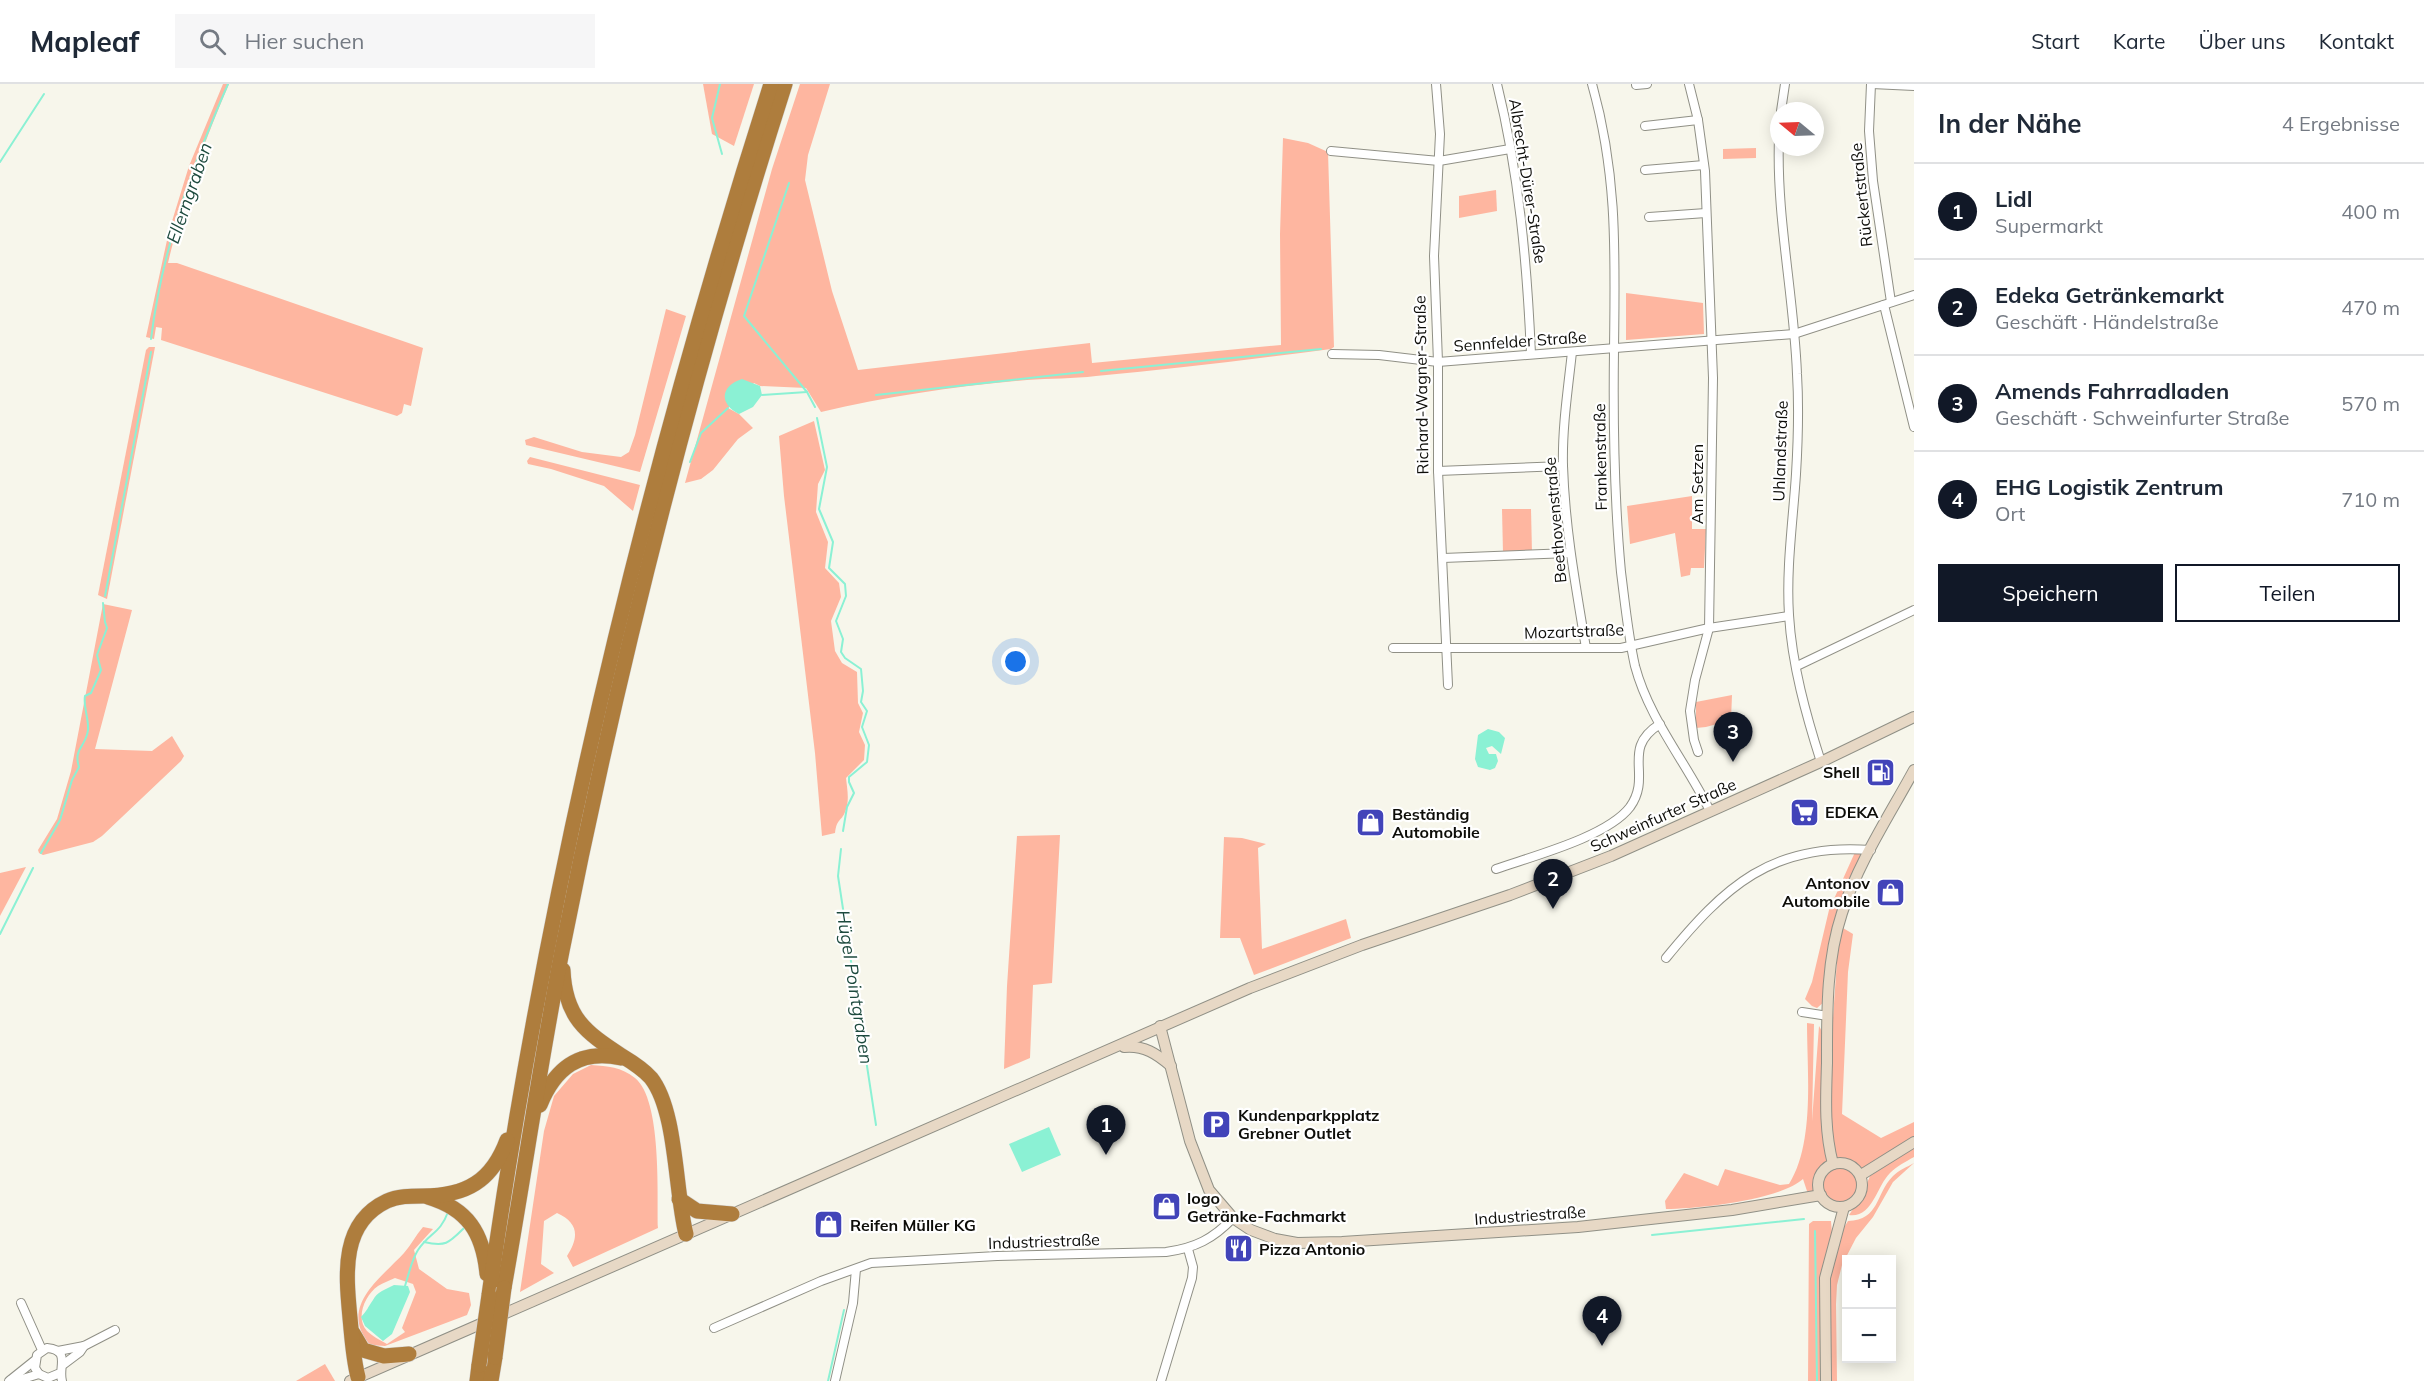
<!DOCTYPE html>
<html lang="de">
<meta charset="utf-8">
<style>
:root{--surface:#fff;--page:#f6f6f7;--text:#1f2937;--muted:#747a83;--line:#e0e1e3;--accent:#111827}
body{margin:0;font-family:Mulish,sans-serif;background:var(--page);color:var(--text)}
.controls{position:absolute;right:18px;bottom:18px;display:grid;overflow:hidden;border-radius:0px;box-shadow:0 3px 15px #0003}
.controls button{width:54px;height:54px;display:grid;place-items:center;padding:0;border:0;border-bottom:2px solid var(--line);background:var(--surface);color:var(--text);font:30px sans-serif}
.compass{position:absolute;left:1770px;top:18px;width:54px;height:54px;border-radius:50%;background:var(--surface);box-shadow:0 3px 15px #0003;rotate:289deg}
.you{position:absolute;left:1016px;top:578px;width:21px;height:21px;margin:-15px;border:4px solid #fff;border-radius:50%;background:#1a73e8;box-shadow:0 0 0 9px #1a73e833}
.badge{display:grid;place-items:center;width:39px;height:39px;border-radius:50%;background:var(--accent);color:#fff;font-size:20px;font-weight:700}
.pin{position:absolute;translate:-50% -50px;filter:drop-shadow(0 2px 3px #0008)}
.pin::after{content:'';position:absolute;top:32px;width:21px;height:18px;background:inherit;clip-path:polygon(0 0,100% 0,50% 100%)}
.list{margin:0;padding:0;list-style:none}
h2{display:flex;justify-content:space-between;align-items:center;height:78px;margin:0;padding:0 24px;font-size:26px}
h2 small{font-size:20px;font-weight:400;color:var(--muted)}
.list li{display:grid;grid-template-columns:39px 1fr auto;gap:18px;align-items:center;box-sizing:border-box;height:96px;padding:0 24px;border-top:2px solid var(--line)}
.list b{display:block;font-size:22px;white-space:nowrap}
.list p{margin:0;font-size:20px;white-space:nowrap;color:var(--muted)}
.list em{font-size:20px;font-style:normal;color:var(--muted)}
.actions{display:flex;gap:12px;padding:18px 24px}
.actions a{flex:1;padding:14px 0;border:2px solid var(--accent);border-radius:0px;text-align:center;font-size:21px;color:var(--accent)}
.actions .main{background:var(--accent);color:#fff}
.icon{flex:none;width:33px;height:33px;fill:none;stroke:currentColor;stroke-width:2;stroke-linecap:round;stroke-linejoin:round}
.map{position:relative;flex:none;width:1914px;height:1297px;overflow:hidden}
header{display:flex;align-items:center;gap:36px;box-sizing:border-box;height:84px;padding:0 30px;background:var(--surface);border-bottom:2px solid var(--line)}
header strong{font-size:28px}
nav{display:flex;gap:33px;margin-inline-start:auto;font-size:21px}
.search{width:420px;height:54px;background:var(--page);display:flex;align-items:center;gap:15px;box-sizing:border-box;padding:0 21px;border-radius:0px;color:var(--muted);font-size:22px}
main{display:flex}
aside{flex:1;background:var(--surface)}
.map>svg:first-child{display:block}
.green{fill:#feb6a0;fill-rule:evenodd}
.water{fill:#8bf1d4}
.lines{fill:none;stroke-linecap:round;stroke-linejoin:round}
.stream{stroke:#8bf1d4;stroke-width:2}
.street-casing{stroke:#909086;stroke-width:10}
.secondary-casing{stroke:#909086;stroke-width:12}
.highway-casing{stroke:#d3d3d3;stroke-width:16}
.street{stroke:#fff;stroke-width:8}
.secondary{stroke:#e7d8c5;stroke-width:10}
.highway{stroke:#ae7d3d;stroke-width:15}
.highway-bridge-casing{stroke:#d3d3d3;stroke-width:16;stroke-linecap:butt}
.highway-bridge{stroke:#ae7d3d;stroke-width:15}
.labels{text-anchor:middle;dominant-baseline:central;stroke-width:4.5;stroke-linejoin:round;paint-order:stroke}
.street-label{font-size:16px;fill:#0d0d09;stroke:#fff}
.poi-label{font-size:16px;font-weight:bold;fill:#0d0d09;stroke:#fff;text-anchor:start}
.water-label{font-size:18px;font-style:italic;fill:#1d4a3e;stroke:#fff}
</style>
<header>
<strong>Mapleaf</strong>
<div class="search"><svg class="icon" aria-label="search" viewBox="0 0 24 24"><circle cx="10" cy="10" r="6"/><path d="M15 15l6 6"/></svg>Hier suchen</div>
<nav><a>Start</a><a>Karte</a><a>Über uns</a><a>Kontakt</a></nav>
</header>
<main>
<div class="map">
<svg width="1914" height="1297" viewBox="0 0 1914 1297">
<rect width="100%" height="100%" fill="#f7f6eb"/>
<g class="green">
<path d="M 223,0 L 229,0 C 204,58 182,118 168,179 L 177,179 L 423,264 L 411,322 L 404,320 L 402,329 L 397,332 L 161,256 L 162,244 L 156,243 L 154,255 L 146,253 L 169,147 L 189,82 Z"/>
<path d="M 703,0 L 754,0 L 734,62 L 712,50 Z"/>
<path d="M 800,0 L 830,0 L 808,71 L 805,96 L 832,207 L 858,286 L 1090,259 L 1092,279 L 1281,261 L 1280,150 L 1283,54 L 1308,59 L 1328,68 L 1334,263 L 1331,265 C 1253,275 1174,285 1096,292 C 1073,295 1050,294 1027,296 C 958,302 888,312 821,328 L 806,304 L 760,302 L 754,299 L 728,324 L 739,330 L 753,344 L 738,355 L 713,386 L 701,395 L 685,399 L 772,85 Z"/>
<path d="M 1756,64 L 1756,74 L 1723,75 L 1723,65 Z"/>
<path d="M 1496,106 L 1497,127 L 1459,134 L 1459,112 Z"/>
<path d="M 1626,209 L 1703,219 L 1704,250 L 1626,256 Z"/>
<path d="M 666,225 L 686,232 L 640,388 L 526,361 L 525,356 L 534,353 L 582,368 L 621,373 L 629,368 L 635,351 Z"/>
<path d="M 149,263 L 155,263 L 107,515 L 98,511 L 146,266 Z"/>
<path d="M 814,337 L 825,386 L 818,400 L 816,428 L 828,458 L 825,484 L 839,499 L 841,513 L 831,537 L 835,567 L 842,579 L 857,588 L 858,619 L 863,629 L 859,648 L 865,661 L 864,676 L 846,694 C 847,704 850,717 845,728 C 841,738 837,734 835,749 L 822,752 L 815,669 L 784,412 L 779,352 Z"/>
<path d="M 530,373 L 640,401 L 633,427 L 604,402 L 551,385 L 528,380 L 527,377 Z"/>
<path d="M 1692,412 L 1692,445 L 1706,445 L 1704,484 L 1691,484 L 1690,491 L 1681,493 L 1675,449 L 1630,460 L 1627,422 Z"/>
<path d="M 1502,425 L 1531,425 L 1532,469 L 1503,469 Z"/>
<path d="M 103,520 L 132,526 L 95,665 L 152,667 L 172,652 L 184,672 L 181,677 L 102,752 L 93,758 L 43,771 L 39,769 L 38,766 L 57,735 L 71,687 Z"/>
<path d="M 1732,611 L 1731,636 L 1706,643 L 1696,644 L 1696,618 Z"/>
<path d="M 1060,751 L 1052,899 L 1033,901 L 1030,974 L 1004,985 L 1007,902 L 1017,752 Z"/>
<path d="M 1224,753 L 1242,754 L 1266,760 L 1258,764 L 1262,865 L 1346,835 L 1351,854 L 1254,891 L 1240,854 L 1220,854 Z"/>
<path d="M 1856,766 L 1871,767 L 1838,841 L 1853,850 L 1848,888 L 1842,1030 L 1881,1054 L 1914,1038 L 1914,1057 L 1861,1091 C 1853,1080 1846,1077 1833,1079 C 1820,1086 1816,1097 1820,1111 L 1809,1113 L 1803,1095 C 1780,1116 1698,1125 1666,1125 L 1665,1117 L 1684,1089 L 1718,1102 L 1725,1085 L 1780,1101 L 1789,1100 C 1815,1058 1807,988 1807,939 L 1814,940 L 1812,1037 L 1819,942 L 1823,949 L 1826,1033 L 1837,877 L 1835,858 L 1824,918 L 1817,924 L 1812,922 L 1805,915 L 1812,898 L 1829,826 Z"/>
<path d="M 26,783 L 0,832 L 0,789 Z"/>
<path d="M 591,981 C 608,982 621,983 635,994 C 662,1016 657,1110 658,1144 L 573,1183 L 567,1172 C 579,1153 579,1139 557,1129 L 544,1137 L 541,1180 L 554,1189 L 520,1208 L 544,1047 L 554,1012 L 573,990 Z"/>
<path d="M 1914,1063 L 1914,1073 C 1905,1078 1897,1082 1890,1089 C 1876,1103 1873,1134 1849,1131 L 1861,1113 L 1870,1092 Z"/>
<path d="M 1914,1079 L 1893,1098 L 1873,1133 L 1856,1154 L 1842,1181 L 1837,1201 L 1836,1220 L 1837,1297 L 1808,1297 L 1809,1140 L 1813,1137 L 1831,1137 L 1833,1161 L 1848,1137 C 1880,1136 1875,1110 1893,1092 C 1899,1086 1907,1083 1914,1079 Z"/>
<circle cx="1839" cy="1100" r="19"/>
<path d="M 423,1143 L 433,1145 L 414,1166 L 419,1185 L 447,1205 L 469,1209 L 471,1221 L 467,1231 L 385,1262 L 370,1261 C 338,1223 380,1195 404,1169 C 411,1161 416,1151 423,1143 ZM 395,1194 L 413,1200 L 416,1208 L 402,1244 L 405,1248 L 387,1260 C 380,1256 372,1252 367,1247 C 355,1234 365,1211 378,1202 C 383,1199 390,1196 395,1194 Z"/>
<path d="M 325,1280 L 335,1297 L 296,1297 Z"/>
</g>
<g class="water">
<path d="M 742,295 L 760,302 L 762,311 L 753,323 L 739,330 C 719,320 720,302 742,295 Z"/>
<path d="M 1488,645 L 1499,648 L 1505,654 L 1501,670 L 1492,662 L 1486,664 L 1489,670 L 1496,670 L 1498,677 L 1495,684 L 1490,686 L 1478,683 L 1475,675 L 1478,651 Z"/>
<path d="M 1049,1043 L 1061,1071 L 1022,1088 L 1009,1060 Z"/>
<path d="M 394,1201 L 408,1202 L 410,1208 L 392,1250 L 383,1257 L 365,1242 L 361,1233 C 367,1227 368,1223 373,1216 C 377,1208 386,1205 394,1201 Z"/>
</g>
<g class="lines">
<g class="stream">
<path d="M 720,0 L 712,34 L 722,70"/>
<path d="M 0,78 L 44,10"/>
<path d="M 789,99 L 744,232 L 807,308 L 815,323"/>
<path d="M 151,255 C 162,166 192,82 228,0"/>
<path d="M 1101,287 L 1321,265"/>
<path d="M 762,311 L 807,308"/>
<path d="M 876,311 L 1083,288"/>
<path d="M 817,334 L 827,383 L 819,425 L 833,458 L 829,484 L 845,500 L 846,512 L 836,537 L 843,555 L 841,568 L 845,574 L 861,585 L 863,607 L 861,618 L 867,627 L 862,643 L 869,661 L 867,678 L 849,693 L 849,698 L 854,709 L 847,723 L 843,747"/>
<path d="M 690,378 L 701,349 L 728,324"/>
<path d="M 105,512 L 151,268"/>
<path d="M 841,765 L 838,792 L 876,1041"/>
<path d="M 41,769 L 60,736 L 72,696 L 79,683 C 73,664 86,663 88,646 C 89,635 83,622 85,612 L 91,609 L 101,586 L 97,571 L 107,544 L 105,538 L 103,519"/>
<path d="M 0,850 L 33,784"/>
<path d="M 1815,1147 L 1817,1297"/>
<path d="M 1652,1151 L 1804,1135"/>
<path d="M 424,1158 C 446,1163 449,1159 464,1144"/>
<path d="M 405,1202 C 409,1190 411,1177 418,1166 C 430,1148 440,1150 448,1128"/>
<path d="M 828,1297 L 844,1226"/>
</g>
<defs>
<g id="street">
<path d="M 1436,0 L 1440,50 L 1434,172 L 1438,278 L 1438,387 L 1448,601"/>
<path d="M 1497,0 C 1519,89 1527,179 1531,270"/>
<path d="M 1592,0 C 1618,92 1615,171 1614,266 C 1613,340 1614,413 1621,488 C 1625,519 1628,551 1635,582 C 1649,635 1686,678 1710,727"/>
<path d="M 1689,0 L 1698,36 L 1705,87 L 1713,294 L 1709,544 L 1695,596 L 1690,627 L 1694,656 L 1698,668"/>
<path d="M 1871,0 L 1869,47 L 1873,97 L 1891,218"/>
<path d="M 1872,0 L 1914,2"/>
<path d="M 1636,1 L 1647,0"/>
<path d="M 1781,27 L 1785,0"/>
<path d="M 1645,42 L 1698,36"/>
<path d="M 1779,54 C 1776,132 1794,211 1797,290 C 1799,323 1798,357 1796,390 C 1793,437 1786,484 1789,531 C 1792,581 1806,631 1821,678"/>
<path d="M 1331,67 L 1439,77 L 1510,65"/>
<path d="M 1645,86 L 1704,81"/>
<path d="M 1649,133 L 1706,129"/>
<path d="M 1884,221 L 1914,343"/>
<path d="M 1572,268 C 1568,305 1562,344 1563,382 C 1565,444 1576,504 1586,564"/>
<path d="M 1332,270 L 1379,271 L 1438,278 L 1794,250 L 1914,211"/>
<path d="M 1438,387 L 1563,382"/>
<path d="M 1443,474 L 1570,469"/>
<path d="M 1393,564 L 1621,564 L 1709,544 L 1789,532"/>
<path d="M 1797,582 L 1914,526"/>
<path d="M 1496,785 C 1533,772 1607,753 1630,723 C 1653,691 1620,665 1660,640"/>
<path d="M 1666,874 C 1724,803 1772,758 1871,766"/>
<path d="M 1802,928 L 1828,932"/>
<path d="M 21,1219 L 42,1266"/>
<path d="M 714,1244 L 821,1197 L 871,1179 L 997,1172 L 1166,1168 C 1195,1164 1213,1155 1233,1134"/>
<path d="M 58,1267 L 84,1262 L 115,1246"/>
<path d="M 64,1280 L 80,1268 L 84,1262"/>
<path d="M 60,1289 L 48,1294 L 39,1290 L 35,1284 L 37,1271 L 47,1264 C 71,1266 58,1283 62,1297"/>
<path d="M 11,1296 L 19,1296 L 39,1290"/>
<path d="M 9,1297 L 34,1277"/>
<path d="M 835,1297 L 853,1219 L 856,1185"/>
<path d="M 1161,1297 L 1192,1194 L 1193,1183 L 1188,1165"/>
</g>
<g id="secondary">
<path d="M 1160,942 L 1190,1057 L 1209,1106 L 1233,1134 L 1251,1146 L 1275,1155 L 1297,1159 L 1342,1158 L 1578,1143 L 1732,1126 L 1821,1111"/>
<path d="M 1124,963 C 1144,961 1157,970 1171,982"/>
<circle cx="1840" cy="1101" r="22"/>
<path d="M 1833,1080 C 1824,1046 1826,1013 1827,979 C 1827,930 1826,877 1842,829 C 1858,779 1889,732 1914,686"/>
<path d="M 1861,1091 L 1914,1058"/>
<path d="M 350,1297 L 1250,904 L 1362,861 L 1510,811 L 1611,772 L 1825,676 L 1914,633"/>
<path d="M 1826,1297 L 1825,1194 L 1844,1123"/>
</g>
<g id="highway">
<path d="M 563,886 C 565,933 585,948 622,972 C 632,978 643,985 651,994 C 677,1027 675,1108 686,1150"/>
<path d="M 540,1021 C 555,984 580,965 621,974"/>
<path d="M 428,1113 C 468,1125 483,1149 487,1190"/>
<path d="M 679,1115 L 697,1127 L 732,1130"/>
<path d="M 504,1204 C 524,1092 540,979 562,867 C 620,574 694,285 785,0"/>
<path d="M 489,1211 C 547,801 645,395 771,0"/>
<path d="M 353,1249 L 363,1266 L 384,1272 L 409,1270"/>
<path d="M 358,1293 C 353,1274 352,1254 350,1234 C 346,1191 340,1139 387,1117 C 398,1112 410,1112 423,1112 C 466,1112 492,1097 507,1056"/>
<path d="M 477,1297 L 479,1281"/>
<path d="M 491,1297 L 495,1273"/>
</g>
</defs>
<use href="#street" class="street-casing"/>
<use href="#secondary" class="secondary-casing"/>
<use href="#highway" class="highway-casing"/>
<use href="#street" class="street"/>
<use href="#secondary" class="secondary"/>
<use href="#highway" class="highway"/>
<defs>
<g id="highway-bridge">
<path d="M 495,1273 L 504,1204"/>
<path d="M 479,1281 L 489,1211"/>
</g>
</defs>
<use href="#highway-bridge" class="highway-bridge-casing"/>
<use href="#highway-bridge" class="highway-bridge"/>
</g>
<defs>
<symbol id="fuel-square" viewBox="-11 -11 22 22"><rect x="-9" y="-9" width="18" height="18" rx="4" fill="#4244b9" stroke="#fff"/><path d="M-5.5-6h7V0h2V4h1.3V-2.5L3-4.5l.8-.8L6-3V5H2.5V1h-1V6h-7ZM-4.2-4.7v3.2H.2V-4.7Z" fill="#fff"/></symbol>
<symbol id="supermarket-square" viewBox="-11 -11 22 22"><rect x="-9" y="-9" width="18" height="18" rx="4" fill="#4244b9" stroke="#fff"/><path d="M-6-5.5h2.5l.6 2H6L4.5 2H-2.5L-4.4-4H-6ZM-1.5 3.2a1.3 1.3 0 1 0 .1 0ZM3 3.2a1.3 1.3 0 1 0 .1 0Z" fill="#fff"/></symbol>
<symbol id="shop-square" viewBox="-11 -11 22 22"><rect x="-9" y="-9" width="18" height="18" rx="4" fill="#4244b9" stroke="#fff"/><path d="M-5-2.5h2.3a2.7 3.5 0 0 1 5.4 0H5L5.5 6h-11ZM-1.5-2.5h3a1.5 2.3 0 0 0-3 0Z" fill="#fff"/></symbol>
<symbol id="parking-square" viewBox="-11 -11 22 22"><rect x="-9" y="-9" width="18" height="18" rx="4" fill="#4244b9" stroke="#fff"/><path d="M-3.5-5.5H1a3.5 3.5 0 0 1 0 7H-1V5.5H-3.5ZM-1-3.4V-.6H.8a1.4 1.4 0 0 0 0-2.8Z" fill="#fff"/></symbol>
<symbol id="restaurant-square" viewBox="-11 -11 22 22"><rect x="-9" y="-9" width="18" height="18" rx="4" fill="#4244b9" stroke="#fff"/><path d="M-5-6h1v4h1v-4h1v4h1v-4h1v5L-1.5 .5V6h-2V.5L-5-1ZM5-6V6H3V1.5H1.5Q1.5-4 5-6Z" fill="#fff"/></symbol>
</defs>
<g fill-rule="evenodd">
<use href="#fuel-square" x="1864" y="672" width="33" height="33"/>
<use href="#supermarket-square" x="1788" y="712" width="33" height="33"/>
<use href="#shop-square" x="1354" y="722" width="33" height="33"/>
<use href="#shop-square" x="1874" y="792" width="33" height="33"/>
<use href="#parking-square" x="1200" y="1024" width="33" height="33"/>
<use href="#shop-square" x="1150" y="1106" width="33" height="33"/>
<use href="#shop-square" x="812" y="1124" width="33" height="33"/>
<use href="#restaurant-square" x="1222" y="1148" width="33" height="33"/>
</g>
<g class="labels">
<g class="street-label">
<text transform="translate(1528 97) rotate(81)">Albrecht-Dürer-Straße</text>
<text transform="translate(1861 111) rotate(-96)">Rückertstraße</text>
<text transform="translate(1520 257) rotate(-4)">Sennfelder Straße</text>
<text transform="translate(1421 301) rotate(-91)">Richard-Wagner-Straße</text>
<text transform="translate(1780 367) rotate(-88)">Uhlandstraße</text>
<text transform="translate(1600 373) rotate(-91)">Frankenstraße</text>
<text transform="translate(1697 400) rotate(-90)">Am Setzen</text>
<text transform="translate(1555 436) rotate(-95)">Beethovenstraße</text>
<text transform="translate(1574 547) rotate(-2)">Mozartstraße</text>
<text transform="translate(1663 731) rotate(-24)">Schweinfurter Straße</text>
<text transform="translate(1530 1131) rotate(-4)">Industriestraße</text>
<text transform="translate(1044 1157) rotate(-2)">Industriestraße</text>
</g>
<g class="poi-label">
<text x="1860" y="688" text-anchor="end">Shell</text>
<text x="1825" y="728">EDEKA</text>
<text x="1392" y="730">Beständig<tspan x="1392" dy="18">Automobile</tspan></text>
<text x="1870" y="799" text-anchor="end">Antonov<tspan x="1870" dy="18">Automobile</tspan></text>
<text x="1238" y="1031">Kundenparkpplatz<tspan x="1238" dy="18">Grebner Outlet</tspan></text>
<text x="1187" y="1114">logo<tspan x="1187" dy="18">Getränke-Fachmarkt</tspan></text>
<text x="850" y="1141">Reifen Müller KG</text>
<text x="1259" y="1165">Pizza Antonio</text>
</g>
<g class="water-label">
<text transform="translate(189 109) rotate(-71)">Ellerngraben</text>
<text transform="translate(855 903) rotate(81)">Hügel Pointgraben</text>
</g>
</g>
</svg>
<div class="controls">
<button>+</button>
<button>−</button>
</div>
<svg class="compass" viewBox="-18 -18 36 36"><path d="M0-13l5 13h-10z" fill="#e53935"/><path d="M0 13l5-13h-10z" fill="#747a83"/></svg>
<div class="you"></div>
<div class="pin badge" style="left:1106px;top:1071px">1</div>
<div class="pin badge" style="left:1553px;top:825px">2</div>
<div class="pin badge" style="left:1733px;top:678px">3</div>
<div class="pin badge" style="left:1602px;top:1262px">4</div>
</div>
<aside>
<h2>In der Nähe<small>4 Ergebnisse</small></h2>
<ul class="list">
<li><span class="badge">1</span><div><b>Lidl</b><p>Supermarkt</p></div><em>400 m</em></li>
<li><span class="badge">2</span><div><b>Edeka Getränkemarkt</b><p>Geschäft · Händelstraße</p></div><em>470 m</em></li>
<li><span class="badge">3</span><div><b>Amends Fahrradladen</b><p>Geschäft · Schweinfurter Straße</p></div><em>570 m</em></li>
<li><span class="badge">4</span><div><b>EHG Logistik Zentrum</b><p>Ort</p></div><em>710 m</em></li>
</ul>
<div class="actions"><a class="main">Speichern</a><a>Teilen</a></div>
</aside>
</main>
